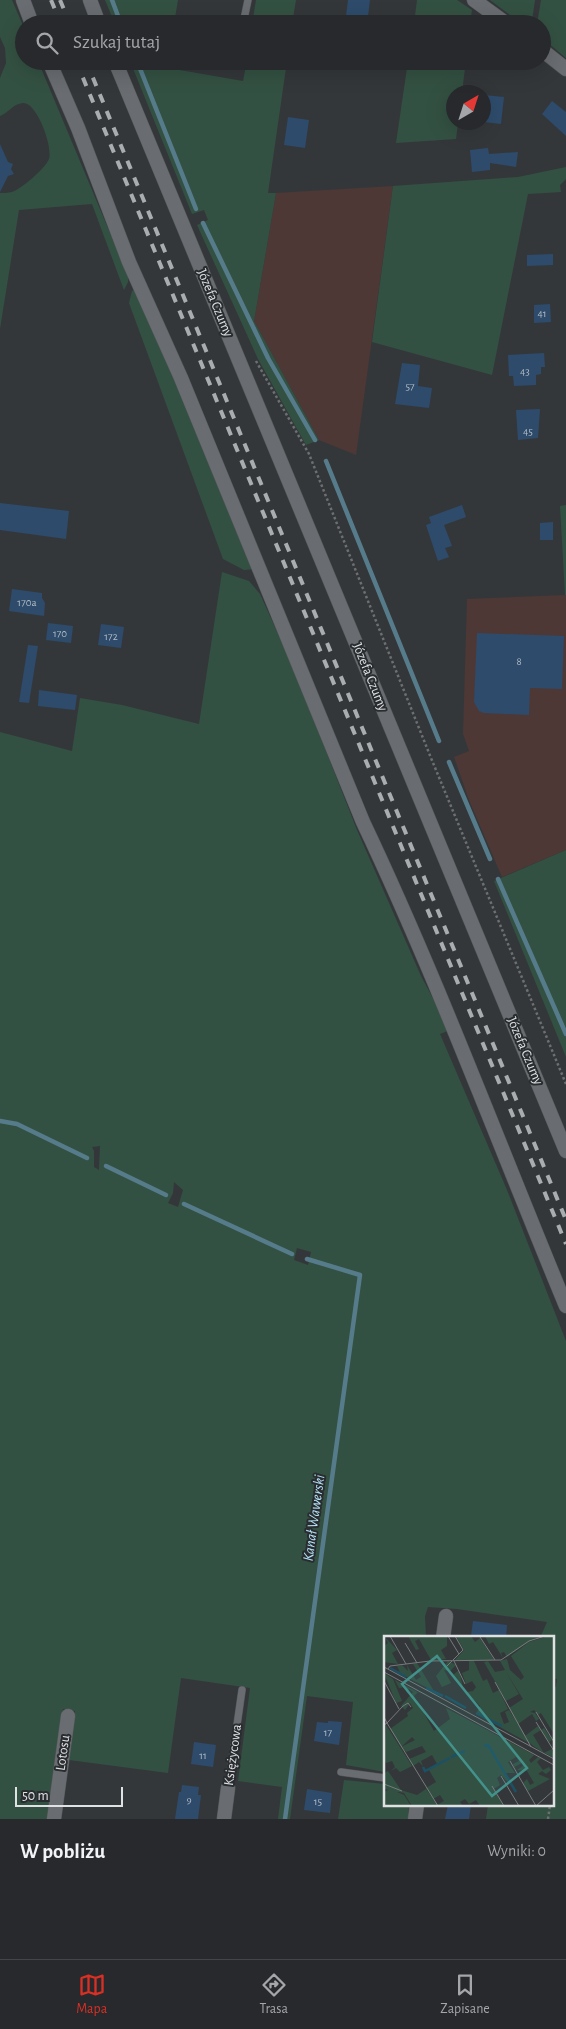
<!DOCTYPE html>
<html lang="pl">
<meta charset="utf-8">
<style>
:root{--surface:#27292c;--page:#333538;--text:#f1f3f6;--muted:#a4a6a9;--line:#434548;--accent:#d93025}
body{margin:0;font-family:"Alegreya Sans",sans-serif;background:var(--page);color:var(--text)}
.compass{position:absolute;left:446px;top:85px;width:45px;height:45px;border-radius:50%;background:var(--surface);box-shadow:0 5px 20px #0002;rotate:39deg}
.scale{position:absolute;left:15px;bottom:12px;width:108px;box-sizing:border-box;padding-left:5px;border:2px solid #dfe1e3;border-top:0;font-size:14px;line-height:18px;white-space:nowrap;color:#dfe1e3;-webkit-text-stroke:4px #2a2d30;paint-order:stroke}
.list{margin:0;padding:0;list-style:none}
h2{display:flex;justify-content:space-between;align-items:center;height:65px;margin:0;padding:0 20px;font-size:21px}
h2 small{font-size:16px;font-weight:400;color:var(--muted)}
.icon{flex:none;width:28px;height:28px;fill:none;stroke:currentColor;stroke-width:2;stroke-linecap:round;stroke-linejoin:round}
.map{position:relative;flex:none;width:566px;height:1819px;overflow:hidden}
.search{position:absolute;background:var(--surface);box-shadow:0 5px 20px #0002;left:15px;right:15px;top:15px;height:55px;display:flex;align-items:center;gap:12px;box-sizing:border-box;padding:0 18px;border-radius:28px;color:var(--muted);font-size:19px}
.sheet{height:140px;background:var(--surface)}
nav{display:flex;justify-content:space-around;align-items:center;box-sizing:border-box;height:70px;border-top:1px solid var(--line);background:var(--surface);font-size:14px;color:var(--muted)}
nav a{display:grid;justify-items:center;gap:2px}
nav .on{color:var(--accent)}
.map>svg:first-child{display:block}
.industrial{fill:#4d3836}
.green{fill:#335142;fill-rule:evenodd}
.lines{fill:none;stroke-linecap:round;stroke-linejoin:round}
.stream{stroke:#567c8b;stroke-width:4.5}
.building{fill:#2e4b6b}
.service-casing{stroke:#525557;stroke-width:8}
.minor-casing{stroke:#525557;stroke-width:15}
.path{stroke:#6d7072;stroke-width:2.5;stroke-dasharray:2.5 2.5;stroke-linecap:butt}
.service{stroke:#696c70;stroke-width:7}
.minor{stroke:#696c70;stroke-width:14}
.rail{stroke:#aaadaf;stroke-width:4;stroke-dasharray:9 9;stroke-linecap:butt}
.labels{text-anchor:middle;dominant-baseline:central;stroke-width:4;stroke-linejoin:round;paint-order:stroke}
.number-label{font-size:11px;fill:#b3bcc5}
.street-label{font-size:14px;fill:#dfe1e3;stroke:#2a2d30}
.water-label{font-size:15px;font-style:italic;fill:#b5e4f9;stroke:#2a2d30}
.inset-river{fill:none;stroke:#1c5165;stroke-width:2.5}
.inset-road{fill:none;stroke:#787b7e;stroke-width:1}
.view{fill:#43918b;fill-opacity:0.15;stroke:#43918b;stroke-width:2.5}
.inset-edge{fill:none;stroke:#dfe1e3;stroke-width:2.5}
</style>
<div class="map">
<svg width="566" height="1819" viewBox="0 0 566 1819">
<rect width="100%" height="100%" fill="#34373a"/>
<g class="industrial">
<path d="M 393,186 L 356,455 L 319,440 L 254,321 L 276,193 Z"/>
<path d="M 566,595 L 566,850 L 502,877 L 469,800 L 454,757 L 469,751 L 463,734 L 467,599 Z"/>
</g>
<g class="green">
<path d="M 0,0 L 12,0 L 24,28 L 24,61 L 38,61 L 128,276 L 128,282 L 124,290 L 92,204 L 19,210 L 0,329 L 0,193 C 4,193 8,193 12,192 C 21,189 45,169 49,159 C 53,147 37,102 23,103 C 12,104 9,113 0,116 L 0,78 L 6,63 L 5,48 L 0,37 Z"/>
<path d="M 105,0 L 178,0 L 174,24 L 115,24 Z"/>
<path d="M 256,0 L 296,0 L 292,24 L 252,24 Z"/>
<path d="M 417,0 L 457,0 L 472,10 L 470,24 L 414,24 Z"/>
<path d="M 490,0 L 535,0 L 532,21 L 530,24 L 522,24 Z"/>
<path d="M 541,0 L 566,0 L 566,58 L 542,38 L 542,24 L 537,24 Z"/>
<path d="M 130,61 L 169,61 L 168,68 L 243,81 L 247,61 L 287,61 L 268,193 L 276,193 L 254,321 L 319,440 L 306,445 L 258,359 L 197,225 L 208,220 L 204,210 L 192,214 Z"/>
<path d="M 408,61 L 466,61 L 462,92 L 454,92 L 454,122 L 458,123 L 456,139 L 396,143 Z"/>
<path d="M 566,167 L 566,179 L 560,185 L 561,192 L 528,194 L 492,375 L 372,342 L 393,186 L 518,177 Z"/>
<path d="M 136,289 L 255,569 L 244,570 L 223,559 L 129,303 L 132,291 Z"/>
<path d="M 566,505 L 566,595 L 565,595 L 560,506 Z"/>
<path d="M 222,572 L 249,581 L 260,594 L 293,667 L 357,830 L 421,976 L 450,1030 L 440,1034 L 507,1190 L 566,1341 L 566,1819 L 486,1819 L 488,1805 L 552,1805 L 552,1687 L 556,1687 L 557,1679 L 552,1678 L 552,1638 L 540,1638 L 547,1622 L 457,1609 L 428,1607 L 425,1616 L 426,1638 L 385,1638 L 385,1772 L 346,1765 L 353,1702 L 307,1696 L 290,1819 L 278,1819 L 282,1787 L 238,1781 L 250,1688 L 181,1678 L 168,1773 L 69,1760 L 75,1711 L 63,1709 L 47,1819 L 0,1819 L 0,732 L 72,751 L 80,698 L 122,705 L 199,724 ZM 100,1146 L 99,1169 L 99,1170 L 94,1167 L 94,1151 L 92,1147 ZM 174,1182 L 183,1190 L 178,1207 L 168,1203 L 173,1193 ZM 297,1248 L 311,1252 L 308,1265 L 294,1260 Z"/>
<path d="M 566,850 L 566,1057 L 494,881 Z"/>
<path d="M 344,1780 L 385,1784 L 385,1805 L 409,1805 L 408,1819 L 338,1819 Z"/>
</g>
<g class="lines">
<g class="stream">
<path d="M 112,0 L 121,24"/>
<path d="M 137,61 L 196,209"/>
<path d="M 203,223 L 268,358 L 315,440"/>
<path d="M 326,461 L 439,741"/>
<path d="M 449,762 L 490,859"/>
<path d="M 498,879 L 566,1034"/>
<path d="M 0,1121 L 17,1124 L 87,1158"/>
<path d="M 106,1166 L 166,1195"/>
<path d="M 184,1204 L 292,1254"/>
<path d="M 285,1819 L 360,1275 L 307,1259"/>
</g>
</g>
<g class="building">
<path d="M 348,0 L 370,0 L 367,24 L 345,24 Z"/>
<path d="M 484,95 L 504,97 L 501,124 L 484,122 Z"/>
<path d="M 552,101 L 566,112 L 566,136 L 542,114 Z"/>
<path d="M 288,117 L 309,120 L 305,148 L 284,145 Z"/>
<path d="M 0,144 L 8,162 L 13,164 L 11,169 L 14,174 L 8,176 L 0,192 Z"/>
<path d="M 488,148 L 489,154 L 518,152 L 516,167 L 490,163 L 490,170 L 472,172 L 470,150 Z"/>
<path d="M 553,254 L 553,265 L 527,266 L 527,255 Z"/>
<path d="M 550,304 L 551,322 L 534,323 L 534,305 Z"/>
<path d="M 544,353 L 545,367 L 541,367 L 541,374 L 536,375 L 536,385 L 514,386 L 513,376 L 509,376 L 508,355 Z"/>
<path d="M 402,363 L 420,365 L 418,386 L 432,388 L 429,408 L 395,404 Z"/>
<path d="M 540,409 L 538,438 L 518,440 L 516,410 Z"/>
<path d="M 0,503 L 69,511 L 66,539 L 0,530 Z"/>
<path d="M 462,505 L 466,517 L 444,525 L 452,546 L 445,548 L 449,557 L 438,561 L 426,525 L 431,523 L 429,517 Z"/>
<path d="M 553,522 L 553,540 L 540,540 L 540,523 Z"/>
<path d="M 12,589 L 42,593 L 42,598 L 45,603 L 44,616 L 9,611 Z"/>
<path d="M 48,623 L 73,626 L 71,643 L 46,640 Z"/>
<path d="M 101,624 L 124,627 L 121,648 L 98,645 Z"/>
<path d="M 477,633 L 564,636 L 562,689 L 530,688 L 529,715 L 484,713 L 479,711 L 474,702 Z"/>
<path d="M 28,645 L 38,646 L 29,703 L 19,702 Z"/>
<path d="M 39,690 L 77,695 L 75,710 L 38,706 Z"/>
<path d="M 473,1621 L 507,1625 L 506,1638 L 471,1636 Z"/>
<path d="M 328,1721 L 342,1722 L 339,1745 L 314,1741 L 317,1722 L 328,1723 Z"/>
<path d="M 194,1742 L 216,1745 L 213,1767 L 191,1764 Z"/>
<path d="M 182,1785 L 199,1787 L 198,1795 L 201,1795 L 198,1819 L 175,1819 L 179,1792 L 181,1792 Z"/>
<path d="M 307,1789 L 332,1793 L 330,1813 L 304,1810 Z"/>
<path d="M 448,1805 L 471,1805 L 469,1819 L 445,1819 Z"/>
</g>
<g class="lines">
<defs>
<g id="service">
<path d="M 243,24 L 248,0"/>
<path d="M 341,1772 L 385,1778"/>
<path d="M 228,1788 L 242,1690"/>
</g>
<g id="minor">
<path d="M 23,0 L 32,24"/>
<path d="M 90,0 L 99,24"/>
<path d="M 474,0 L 507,24"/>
<path d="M 542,50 L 566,69"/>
<path d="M 49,61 L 78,128 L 129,262 L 181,378 L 363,822 C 438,980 499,1145 566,1306"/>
<path d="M 115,61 L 566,1151"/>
<path d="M 443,1638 L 446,1616"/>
<path d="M 54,1819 L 68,1716"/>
<path d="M 224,1819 L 228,1788"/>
<path d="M 415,1819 L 417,1805"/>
</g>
</defs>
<use href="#service" class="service-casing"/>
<use href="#minor" class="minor-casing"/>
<g class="path">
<path d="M 256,361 L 309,454 L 431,758 L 566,1084"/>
<path d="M 552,1790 L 554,1778"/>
<path d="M 548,1819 L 550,1805"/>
</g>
<use href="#service" class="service"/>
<use href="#minor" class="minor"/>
<g class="rail">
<path d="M 51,0 L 61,24"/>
<path d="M 60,0 L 70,24"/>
<path d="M 76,61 L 566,1244"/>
<path d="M 86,61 L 566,1220"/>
</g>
</g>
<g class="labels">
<g class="number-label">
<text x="542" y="313">41</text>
<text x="525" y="371">43</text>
<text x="410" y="386">57</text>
<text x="528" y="431">45</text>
<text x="27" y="602">170a</text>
<text x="60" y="633">170</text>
<text x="111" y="636">172</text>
<text x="519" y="661">8</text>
<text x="328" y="1732">17</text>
<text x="203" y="1755">11</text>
<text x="189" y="1799">9</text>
<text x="318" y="1801">15</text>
</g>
<g class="street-label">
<text transform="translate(215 303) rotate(67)">Józefa Czumy</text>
<text transform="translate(370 677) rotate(68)">Józefa Czumy</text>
<text transform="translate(525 1051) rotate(67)">Józefa Czumy</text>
<text transform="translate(63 1753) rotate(-82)">Lotosu</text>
<text transform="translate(233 1755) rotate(-82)">Księżycowa</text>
</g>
<g class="water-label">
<text transform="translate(314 1518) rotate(-82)">Kanał Wawerski</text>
</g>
</g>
<g transform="translate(384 1636)">
<rect width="170" height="170" fill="#34373a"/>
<path d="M 0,0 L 13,14 L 8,17 L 14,28 L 0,26 L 0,10 L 4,7 ZM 24,0 L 63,0 L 63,10 L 57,14 L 62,23 L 47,24 L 35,3 L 31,5 L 35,13 L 32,14 ZM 72,0 L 87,0 L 91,6 L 96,2 L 110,24 L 71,24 L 80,14 ZM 101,0 L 159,0 L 149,3 L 123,21 L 120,16 L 117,17 L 119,22 L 109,6 L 105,8 ZM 164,0 L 170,0 L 170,98 L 157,77 L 154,79 L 150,74 L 146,76 L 151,77 L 155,83 L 152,85 L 148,78 L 134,88 L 125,72 L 139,63 L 122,36 L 135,58 L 122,65 L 100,26 L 104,25 L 111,36 L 121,34 L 116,25 L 123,23 L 126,34 L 137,44 L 140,41 L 127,20 L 145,6 ZM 64,25 L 72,29 L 66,35 L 60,34 L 67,47 L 58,51 L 52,40 ZM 85,25 L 90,25 L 99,45 L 103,43 L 109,57 L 115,54 L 124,73 L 116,77 L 120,88 L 125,86 L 121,76 L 125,74 L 147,108 L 92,78 L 96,70 L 78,52 L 69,39 L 75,34 L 79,51 L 83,56 L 89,55 L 92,51 L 88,45 L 82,48 L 78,37 L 85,34 ZM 33,27 L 50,55 L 59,60 L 5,32 L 16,36 L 13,30 L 18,29 L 24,35 L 23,29 L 32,44 L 37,41 L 29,28 ZM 0,37 L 9,43 L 18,65 L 12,67 ZM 11,44 L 41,60 L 34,56 L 30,60 L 50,95 L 66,83 L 62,72 L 150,119 L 145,124 L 147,127 L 154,121 L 157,122 L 153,126 L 159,134 L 165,131 L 167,134 L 162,138 L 158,135 L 154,138 L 166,143 L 144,155 L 139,147 L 143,143 L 146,149 L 150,147 L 143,135 L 133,134 L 139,130 L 138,127 L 130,131 L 129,128 L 135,125 L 132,121 L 124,126 L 131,137 L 121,137 L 133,156 L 117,139 L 113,142 L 116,149 L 110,153 L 119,170 L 96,170 L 92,164 L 85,168 L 81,163 L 76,166 L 79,170 L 53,169 L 60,165 L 56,159 L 49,163 L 42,152 L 52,146 L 45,134 L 41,136 L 38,131 L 41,135 L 53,128 L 48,119 L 37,125 L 39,130 L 35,126 L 29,130 L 25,123 L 42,116 L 38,110 L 22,116 L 17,111 L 31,104 L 28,101 L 17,111 L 6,93 L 24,80 L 23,77 L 29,72 L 26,67 L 21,74 L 17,70 L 29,56 L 25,53 L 23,57 L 21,51 L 15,52 ZM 2,89 L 28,130 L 16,136 L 12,132 L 7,135 L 11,131 L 8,125 L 2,127 L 0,124 ZM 154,90 L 157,94 L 160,92 L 168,104 L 165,106 L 157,94 L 149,99 L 160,117 L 168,113 L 170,122 L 157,115 L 148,109 L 141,100 ZM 4,135 L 17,154 L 33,159 L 42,153 L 54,170 L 28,170 L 20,157 L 0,153 L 0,137 ZM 6,153 L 20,159 L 27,170 L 0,170 L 0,156 Z" fill="#335142"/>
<path class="inset-river" d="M 6,32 L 22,41M 42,52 L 59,60M 61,60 L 82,72M 92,77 L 118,90M 100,110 L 104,109 L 132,156M 67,121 L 81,115M 39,131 L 41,135 L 66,122"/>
<path class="inset-road" d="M 6,0 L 22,28M 64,0 L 75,18M 96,1 L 111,24M 21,7 L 33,27M 69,24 L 79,14 L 71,0M 68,25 L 62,31 L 77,50M 70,25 L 81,48M 0,31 L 170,123M 4,33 L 6,30 L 46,25 L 117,24 L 145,5 L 161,0M 0,36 L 170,129M 0,45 L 15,73M 111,46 L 147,111M 152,76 L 170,106M 0,81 L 3,87 L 19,70 L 24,67 L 27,71M 152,86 L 170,115M 0,89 L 3,87 L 54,170M 126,125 L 152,170 L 170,154M 117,140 L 135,170M 0,148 L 18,155M 108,150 L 120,170"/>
<path class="view" d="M 53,20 L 143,132 L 108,160 L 18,48 Z"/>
<rect width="170" height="170" class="inset-edge"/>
</g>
</svg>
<svg class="compass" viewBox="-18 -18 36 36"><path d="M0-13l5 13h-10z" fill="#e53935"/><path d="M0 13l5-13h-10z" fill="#a4a6a9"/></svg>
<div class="scale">50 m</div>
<div class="search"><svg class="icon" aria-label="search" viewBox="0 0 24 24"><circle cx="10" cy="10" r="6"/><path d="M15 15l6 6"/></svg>Szukaj tutaj</div>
</div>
<section class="sheet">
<h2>W pobliżu<small>Wyniki: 0</small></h2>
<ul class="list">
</ul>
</section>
<nav>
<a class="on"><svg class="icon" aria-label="map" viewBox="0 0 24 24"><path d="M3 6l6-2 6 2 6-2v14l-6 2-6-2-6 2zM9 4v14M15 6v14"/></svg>Mapa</a>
<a><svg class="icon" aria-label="directions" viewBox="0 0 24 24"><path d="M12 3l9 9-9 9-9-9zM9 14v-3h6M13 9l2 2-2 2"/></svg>Trasa</a>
<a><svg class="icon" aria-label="saved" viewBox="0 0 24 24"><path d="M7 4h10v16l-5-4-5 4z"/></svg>Zapisane</a>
</nav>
